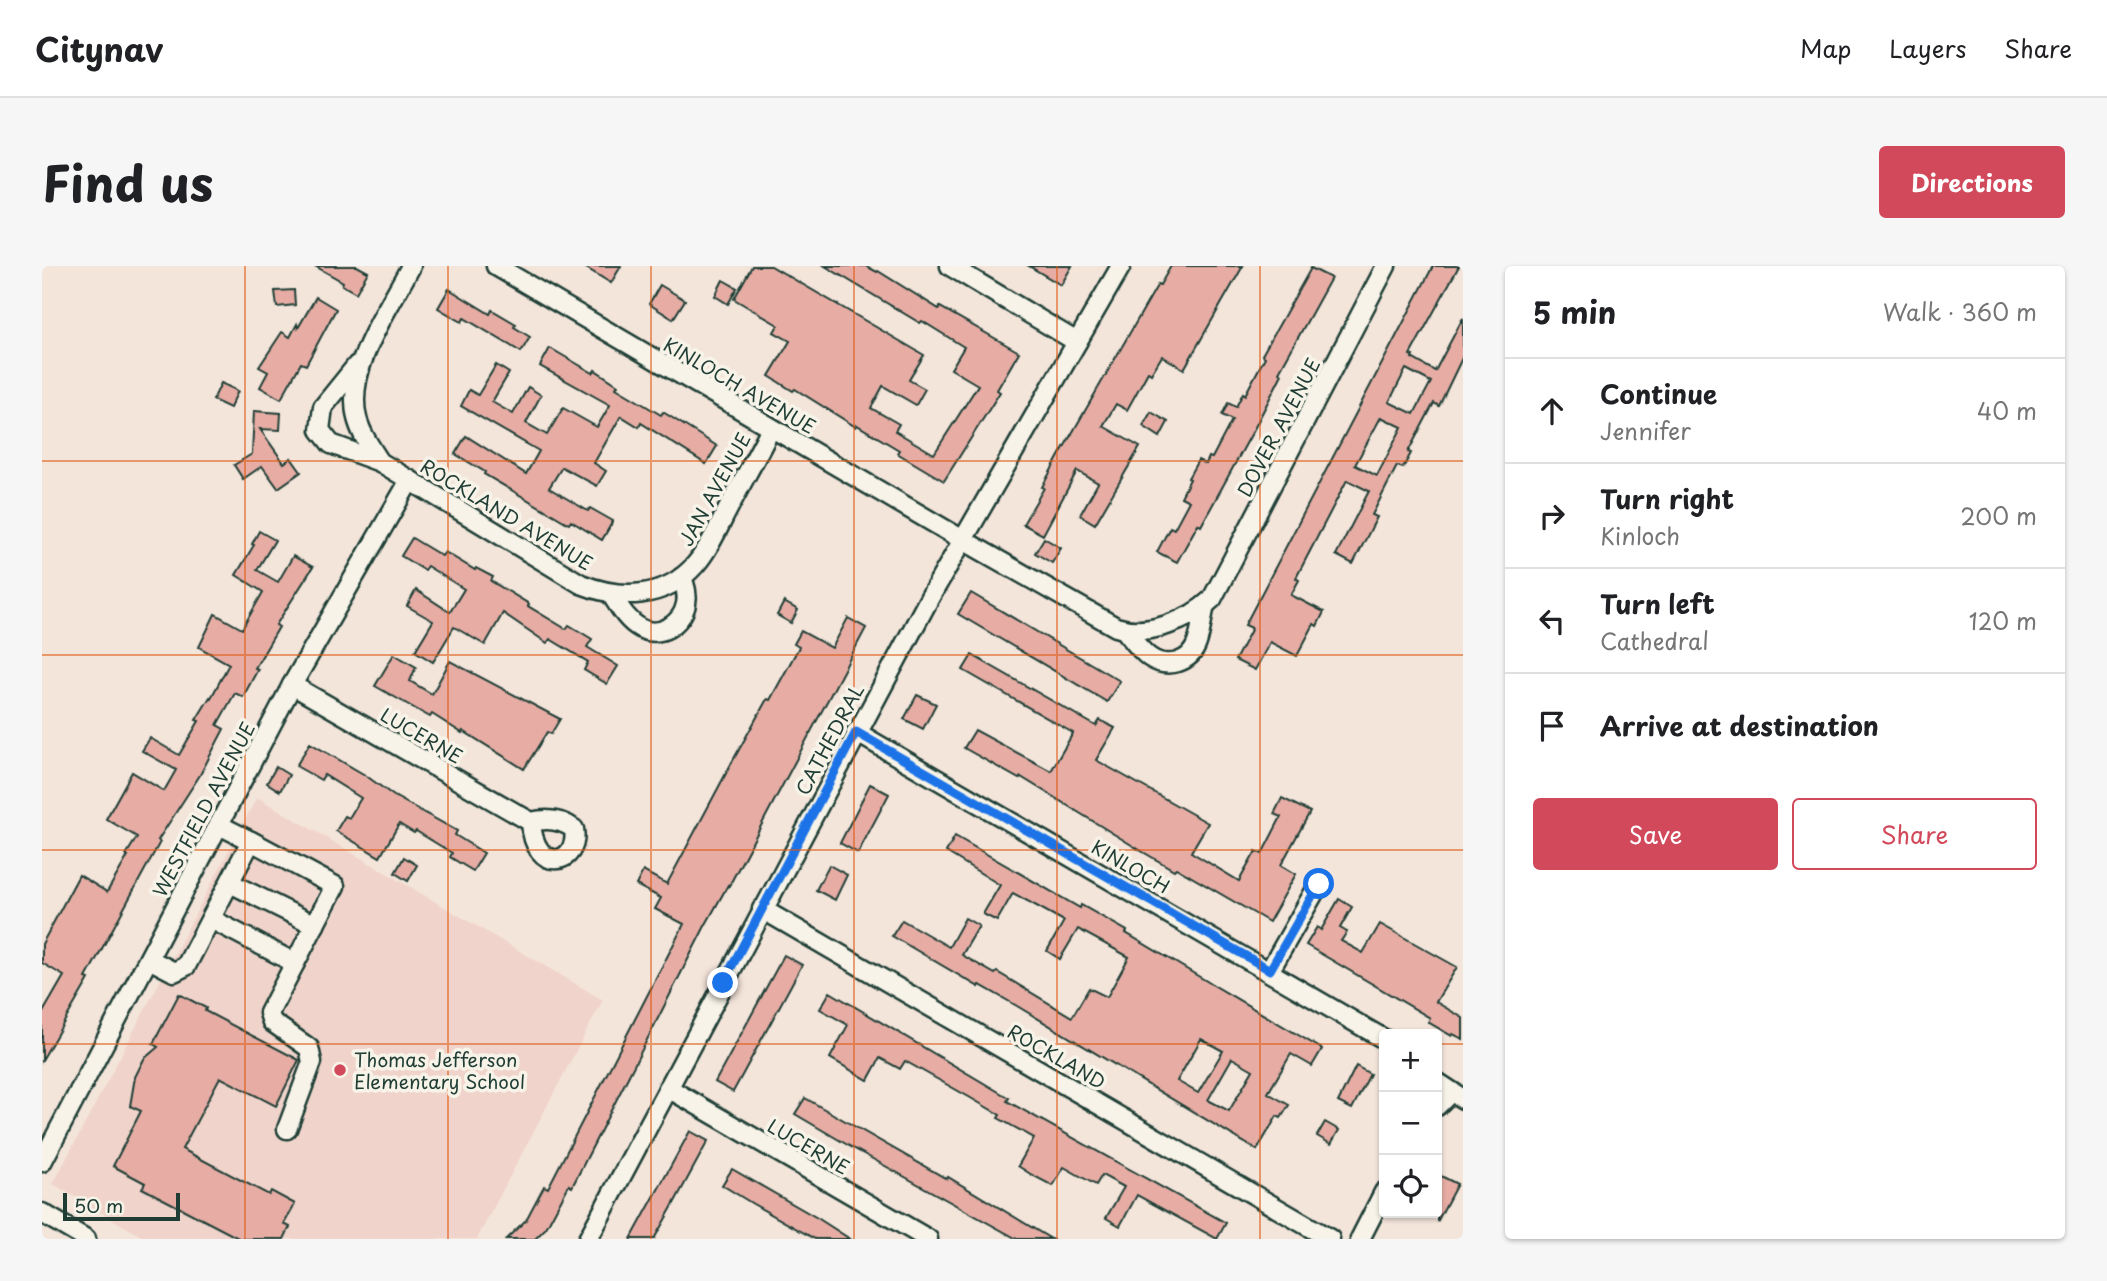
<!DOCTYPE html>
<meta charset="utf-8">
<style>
:root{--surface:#fff;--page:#f6f6f6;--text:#202124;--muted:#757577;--line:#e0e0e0;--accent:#d1495b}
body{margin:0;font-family:"Playpen Sans",sans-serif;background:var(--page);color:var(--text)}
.controls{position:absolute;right:21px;bottom:21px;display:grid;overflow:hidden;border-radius:7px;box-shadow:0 2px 5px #0004}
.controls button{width:63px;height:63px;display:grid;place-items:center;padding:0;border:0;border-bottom:2px solid var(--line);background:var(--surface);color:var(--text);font:35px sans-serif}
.scale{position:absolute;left:21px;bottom:18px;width:117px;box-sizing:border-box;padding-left:7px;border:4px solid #1f3d34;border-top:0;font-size:19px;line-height:24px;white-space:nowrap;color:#1f3d34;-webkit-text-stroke:5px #f7f3e8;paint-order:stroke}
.stop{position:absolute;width:21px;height:21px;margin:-16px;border:5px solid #1a73e8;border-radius:50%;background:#fff}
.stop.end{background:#1a73e8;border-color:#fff;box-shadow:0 2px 7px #0008}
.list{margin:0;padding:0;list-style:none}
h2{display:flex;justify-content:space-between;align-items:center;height:91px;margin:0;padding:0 28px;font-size:30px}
h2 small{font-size:23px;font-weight:400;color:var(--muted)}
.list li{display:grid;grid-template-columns:46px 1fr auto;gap:21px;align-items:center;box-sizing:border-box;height:105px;padding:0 28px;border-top:2px solid var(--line)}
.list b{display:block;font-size:26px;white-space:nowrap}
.list p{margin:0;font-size:23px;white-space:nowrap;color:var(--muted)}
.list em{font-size:23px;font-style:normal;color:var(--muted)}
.actions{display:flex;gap:14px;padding:21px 28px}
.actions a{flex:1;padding:16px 0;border:2px solid var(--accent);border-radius:7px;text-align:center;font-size:24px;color:var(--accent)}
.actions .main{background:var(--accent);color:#fff}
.icon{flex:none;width:38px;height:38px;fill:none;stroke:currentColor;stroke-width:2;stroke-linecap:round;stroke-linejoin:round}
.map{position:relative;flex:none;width:1421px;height:973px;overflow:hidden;border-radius:7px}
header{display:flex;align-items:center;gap:42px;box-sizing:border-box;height:98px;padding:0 35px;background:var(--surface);border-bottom:2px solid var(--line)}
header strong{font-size:33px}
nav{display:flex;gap:38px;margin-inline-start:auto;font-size:24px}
.intro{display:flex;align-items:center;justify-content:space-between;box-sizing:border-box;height:168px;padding:0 42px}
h1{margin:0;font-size:49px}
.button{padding:18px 32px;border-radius:7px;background:var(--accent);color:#fff;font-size:24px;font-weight:700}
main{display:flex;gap:42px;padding:0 42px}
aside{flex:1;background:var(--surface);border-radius:7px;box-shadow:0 2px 5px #0004}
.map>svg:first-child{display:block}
.built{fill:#f0d4cb}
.building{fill:#e7ada5;stroke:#1f3d34;stroke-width:2;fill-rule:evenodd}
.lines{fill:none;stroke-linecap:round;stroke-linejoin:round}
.minor-casing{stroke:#1f3d34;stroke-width:23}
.minor{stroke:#f7f3e8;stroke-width:18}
.route{stroke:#1a73e8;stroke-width:9}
.grid{fill:none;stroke:#de580e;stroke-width:2;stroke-opacity:0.55}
.poi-dot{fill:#d1495b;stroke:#f7f3e8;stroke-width:2.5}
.labels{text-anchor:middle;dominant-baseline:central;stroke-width:7;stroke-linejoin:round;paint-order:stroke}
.street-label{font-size:19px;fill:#1f3d34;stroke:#f7f3e8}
.poi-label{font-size:19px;fill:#1f3d34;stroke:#f7f3e8;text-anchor:start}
</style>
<header>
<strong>Citynav</strong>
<nav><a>Map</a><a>Layers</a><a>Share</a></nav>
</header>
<div class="intro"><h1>Find us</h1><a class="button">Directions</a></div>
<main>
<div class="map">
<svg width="1421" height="973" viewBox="0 0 1421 973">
<rect width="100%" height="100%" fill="#f4e5db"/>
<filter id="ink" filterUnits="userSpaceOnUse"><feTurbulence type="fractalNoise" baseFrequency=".0143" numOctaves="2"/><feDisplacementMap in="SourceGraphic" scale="14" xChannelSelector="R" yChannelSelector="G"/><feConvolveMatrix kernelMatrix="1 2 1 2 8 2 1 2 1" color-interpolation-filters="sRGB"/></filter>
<g filter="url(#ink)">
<path class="built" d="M 215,531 L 561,734 L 435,973 L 104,973 L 11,918 Z"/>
<g class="building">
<path d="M 273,0 L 315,0 L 326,6 L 314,27 L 300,19 L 301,16 Z"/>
<path d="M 541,0 L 579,0 L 569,17 Z"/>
<path d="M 710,0 L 729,0 L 882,89 L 867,114 L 883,123 L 874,139 L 841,120 L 829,142 L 857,158 L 853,165 L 892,188 L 936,119 L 909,103 L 922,81 L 880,55 L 878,57 L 783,0 L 824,0 L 835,6 L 836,5 L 897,43 L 898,41 L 977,86 L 955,124 L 958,126 L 902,215 L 855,187 L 857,184 L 815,159 L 814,161 L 753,123 L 751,125 L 727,110 L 748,75 L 732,66 L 736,59 L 692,33 Z"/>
<path d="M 987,0 L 1030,0 L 1019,19 Z"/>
<path d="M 1129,0 L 1201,0 L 1142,103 L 1120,90 L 1109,108 L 1106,106 L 1085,144 L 1074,138 L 1061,160 L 1098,181 L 1053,258 L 1038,249 L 1056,217 L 1035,205 L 1001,269 L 981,258 L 1002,222 L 1000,221 L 1017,190 L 1116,18 L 1118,19 Z"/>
<path d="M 1391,0 L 1417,0 L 1368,89 L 1371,90 L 1370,92 L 1393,105 L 1421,52 L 1421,90 L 1397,140 L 1392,137 L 1366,186 L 1369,187 L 1361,202 L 1355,200 L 1330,249 L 1335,251 L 1311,298 L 1294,289 L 1327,225 L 1305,214 L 1254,312 L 1257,314 L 1249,329 L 1282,346 L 1275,360 L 1272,358 L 1255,390 L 1228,376 L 1213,404 L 1193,394 L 1210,362 L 1203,359 ZM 1364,103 L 1389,116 L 1372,148 L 1347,136 ZM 1339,151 L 1360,161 L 1335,210 L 1313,199 Z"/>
<path d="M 1269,2 L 1289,12 L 1237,106 L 1240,108 L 1211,165 L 1159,260 L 1156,258 L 1135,296 L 1115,286 L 1128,261 L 1132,263 L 1147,235 L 1139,231 L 1148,213 L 1146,212 L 1156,194 L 1164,198 L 1167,191 L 1170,192 L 1190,154 L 1180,149 L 1186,137 L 1194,141 L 1201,127 L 1203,129 L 1223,91 L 1220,89 Z"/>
<path d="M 681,14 L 695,22 L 686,38 L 673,30 Z"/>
<path d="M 618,19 L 643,34 L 631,53 L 607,38 Z"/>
<path d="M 407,23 L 448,48 L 450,44 L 474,58 L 472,61 L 488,71 L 479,86 L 422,52 L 420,56 L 396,42 Z"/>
<path d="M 252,24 L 253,39 L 235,41 L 233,25 Z"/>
<path d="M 274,31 L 294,43 L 264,99 L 259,97 L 239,133 L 218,121 L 226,106 L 217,101 L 240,66 L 248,71 L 255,58 L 256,62 Z"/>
<path d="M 508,82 L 551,107 L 553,104 L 576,119 L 574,122 L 619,149 L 621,146 L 675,180 L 664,198 L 599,157 L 597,161 L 579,150 L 552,197 L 564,205 L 555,220 L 520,201 L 507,222 L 546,245 L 548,242 L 571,255 L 560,274 L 529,255 L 527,258 L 442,208 L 443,206 L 413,188 L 424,170 L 484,208 L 497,185 L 419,140 L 427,124 L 436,129 L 454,99 L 467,107 L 450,136 L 471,148 L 486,121 L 499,129 L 484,157 L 505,169 L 521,142 L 555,161 L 568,139 L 498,100 Z"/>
<path d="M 179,117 L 196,125 L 188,142 L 171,134 Z"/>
<path d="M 212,145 L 239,147 L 238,164 L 218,163 L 242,197 L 249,192 L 259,206 L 236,222 L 220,200 L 201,213 L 192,199 L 210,188 Z"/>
<path d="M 1109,146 L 1126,156 L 1118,171 L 1101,160 Z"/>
<path d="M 217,265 L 233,274 L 215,304 L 236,316 L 251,290 L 271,301 L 234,359 L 237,361 L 213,402 L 216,403 L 201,431 L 193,427 L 175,459 L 182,463 L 158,509 L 116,574 L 118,576 L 44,712 L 47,713 L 0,794 L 0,748 L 22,710 L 0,697 L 0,678 L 37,609 L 65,626 L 86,590 L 84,589 L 95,571 L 64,553 L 90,506 L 122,525 L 134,504 L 100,485 L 108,472 L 137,489 L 157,455 L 154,454 L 168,431 L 169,432 L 187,398 L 157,381 L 173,348 L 200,363 L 221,326 L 194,309 L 212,279 L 210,278 Z"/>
<path d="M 370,272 L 400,290 L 403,286 L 433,304 L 434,302 L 451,311 L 449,315 L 487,338 L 486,340 L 524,363 L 527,359 L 550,373 L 545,381 L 576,400 L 565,418 L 542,404 L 546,396 L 508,373 L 505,377 L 461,347 L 443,379 L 412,361 L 391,396 L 373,385 L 391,355 L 365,340 L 374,324 L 408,346 L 422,323 L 385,300 L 382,304 L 359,290 Z"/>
<path d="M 1002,272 L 1019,282 L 1010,297 L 993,287 Z"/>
<path d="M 929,327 L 1078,415 L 1065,436 L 916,348 Z"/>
<path d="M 742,336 L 756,344 L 749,357 L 735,349 Z"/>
<path d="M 806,352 L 824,362 L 687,620 L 686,619 L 663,660 L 530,921 L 527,919 L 504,962 L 493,973 L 464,973 L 484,954 L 502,920 L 506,922 L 642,658 L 613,643 L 619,632 L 594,619 L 601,605 L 625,618 L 689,498 L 725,433 L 728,434 L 757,381 L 752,378 L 759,365 L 790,382 Z"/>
<path d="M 352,388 L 374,401 L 368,415 L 390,428 L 408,395 L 518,453 L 509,468 L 505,466 L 482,503 L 421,465 L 420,467 L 390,448 L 388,451 L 333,420 Z"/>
<path d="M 930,389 L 1054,460 L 1058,454 L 1073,462 L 1054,494 L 1166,557 L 1149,586 L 1197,615 L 1214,585 L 1220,588 L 1239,551 L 1232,548 L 1240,532 L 1268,546 L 1239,599 L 1254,608 L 1227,656 L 1134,602 L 1132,604 L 1101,586 L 979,511 L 977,513 L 922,482 L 933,464 L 1009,505 L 1031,467 L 921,404 Z"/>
<path d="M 875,429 L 894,438 L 881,463 L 862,453 Z"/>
<path d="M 268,477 L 323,509 L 352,530 L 415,565 L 413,569 L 442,587 L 431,605 L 408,591 L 410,587 L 374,565 L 372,567 L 357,558 L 338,591 L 294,565 L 303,550 L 307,552 L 319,532 L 282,509 L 279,514 L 254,500 Z"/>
<path d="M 234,501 L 247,509 L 238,525 L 225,517 Z"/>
<path d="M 828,518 L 847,528 L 816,587 L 798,577 Z"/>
<path d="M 913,570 L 1038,642 L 1039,639 L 1085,665 L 1084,667 L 1156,710 L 1280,783 L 1270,800 L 1249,788 L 1226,827 L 1247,839 L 1239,852 L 1235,850 L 1215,884 L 975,740 L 938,719 L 937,721 L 850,670 L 860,654 L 907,681 L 923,652 L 937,660 L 920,689 L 953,708 L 955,706 L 1030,751 L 1047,722 L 1065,731 L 1087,691 L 1036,663 L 1018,693 L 1005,685 L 1022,655 L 971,627 L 955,655 L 941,648 L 958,619 L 904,586 ZM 1159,773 L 1181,785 L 1156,827 L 1135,815 ZM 1190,792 L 1211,804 L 1187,845 L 1166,834 Z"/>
<path d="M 362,591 L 375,599 L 366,615 L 353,607 Z"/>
<path d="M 787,599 L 805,609 L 793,634 L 774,624 Z"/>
<path d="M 1297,633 L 1310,641 L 1298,662 L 1305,666 L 1299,675 L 1321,687 L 1338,658 L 1415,701 L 1394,736 L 1421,752 L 1421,773 L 1411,768 L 1410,770 L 1386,756 L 1388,752 L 1264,679 L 1275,661 L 1279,664 Z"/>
<path d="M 742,689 L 760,699 L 691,826 L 673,816 Z"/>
<path d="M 788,726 L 967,832 L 965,835 L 1184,957 L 1175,973 L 1095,929 L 1078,960 L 1064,952 L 1082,921 L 1060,909 L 1054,919 L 1022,901 L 1011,920 L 990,909 L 976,900 L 992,872 L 956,852 L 958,849 L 927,831 L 863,795 L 858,803 L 838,792 L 826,814 L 788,792 L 806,759 L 778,743 Z"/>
<path d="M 137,728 L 164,742 L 163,745 L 257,794 L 234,840 L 178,811 L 140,883 L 227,929 L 229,925 L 253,938 L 242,958 L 248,961 L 242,973 L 198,973 L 100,922 L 103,917 L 71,900 L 99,845 L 88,840 L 93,811 L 102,793 L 116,781 L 111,778 Z"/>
<path d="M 1314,800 L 1328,808 L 1310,843 L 1296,836 Z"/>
<path d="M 763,832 L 905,913 L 906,911 L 1009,973 L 975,973 L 809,881 L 753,848 Z"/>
<path d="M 1283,856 L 1297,864 L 1289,878 L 1275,870 Z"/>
<path d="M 648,865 L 666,875 L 629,943 L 612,973 L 589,973 Z"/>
<path d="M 690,903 L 777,953 L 808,973 L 773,973 L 711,938 L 680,919 Z"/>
<path d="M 1395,908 L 1415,918 L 1395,956 Z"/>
</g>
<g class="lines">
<defs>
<g id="minor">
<path d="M 369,0 C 346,44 303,102 315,152 C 319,168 329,182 338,196 L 539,318 C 579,334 623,333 653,299 C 667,283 676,262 686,243 C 700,216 715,190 729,162"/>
<path d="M 454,0 L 921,274 L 1074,361 C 1105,371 1147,355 1170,333 L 1344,0"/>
<path d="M 908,0 L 1035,76"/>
<path d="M 315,99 L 281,141 L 278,164 L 289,178 L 338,196"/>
<path d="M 569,328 C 577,340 584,354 598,362 C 617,373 640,358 644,338 C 646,328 643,320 640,311"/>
<path d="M 1083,364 C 1097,382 1110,403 1136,396 C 1145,393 1152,386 1155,377 C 1159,366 1160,351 1163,339"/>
<path d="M 250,419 L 489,556 C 492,609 538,600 532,563 C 519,553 505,552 489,556"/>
<path d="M 814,466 L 1342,773"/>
<path d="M 177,559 L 209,575"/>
<path d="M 188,617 L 273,659"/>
<path d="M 720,643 L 1288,973"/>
<path d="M 169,653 L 253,697"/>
<path d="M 107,693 L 132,706 L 144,700 L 209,575 L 293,620 L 227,747 L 230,756 L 267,782 L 270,796 L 245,863"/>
<path d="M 1228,704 L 1277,618"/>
<path d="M 1395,816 L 1421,833"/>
<path d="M 626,822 L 886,973"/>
<path d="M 1395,840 L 1409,826"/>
<path d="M 0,896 L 250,419 L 368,214"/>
<path d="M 0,947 L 44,973"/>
<path d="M 546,973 L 888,331 L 1079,0"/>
<path d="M 1318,973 L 1342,926"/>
</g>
</defs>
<use href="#minor" class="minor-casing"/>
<use href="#minor" class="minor"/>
</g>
</g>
<g class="lines" filter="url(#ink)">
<path class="route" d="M 681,717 L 814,466 L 1228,704 L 1277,618"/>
</g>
<path class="grid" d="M 203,0 L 203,973M 406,0 L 406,973M 609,0 L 609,973M 812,0 L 812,973M 1015,0 L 1015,973M 1218,0 L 1218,973M 0,195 L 1421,195M 0,389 L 1421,389M 0,584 L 1421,584M 0,778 L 1342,778M 1395,778 L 1421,778"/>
<circle class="poi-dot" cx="298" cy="804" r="7"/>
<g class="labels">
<g class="street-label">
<text transform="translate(698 119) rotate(30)">KINLOCH AVENUE</text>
<text transform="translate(1236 161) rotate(-62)">DOVER AVENUE</text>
<text transform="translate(672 223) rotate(-61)">JAN AVENUE</text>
<text transform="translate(465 248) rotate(31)">ROCKLAND AVENUE</text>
<text transform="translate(380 469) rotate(30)">LUCERNE</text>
<text transform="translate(787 473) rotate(-62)">CATHEDRAL</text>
<text transform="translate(161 543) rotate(-62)">WESTFIELD AVENUE</text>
<text transform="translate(1089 600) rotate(30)">KINLOCH</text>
<text transform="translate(1015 790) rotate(30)">ROCKLAND</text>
<text transform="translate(767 880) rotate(30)">LUCERNE</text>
</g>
<g class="poi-label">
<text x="312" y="793">Thomas Jefferson<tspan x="312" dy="22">Elementary School</tspan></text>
</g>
</g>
</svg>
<div class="controls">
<button>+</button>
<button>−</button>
<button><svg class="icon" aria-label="locate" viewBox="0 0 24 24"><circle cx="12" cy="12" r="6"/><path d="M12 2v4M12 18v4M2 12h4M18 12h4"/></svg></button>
</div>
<div class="scale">50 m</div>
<div class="stop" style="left:1277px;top:618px"></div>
<div class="stop end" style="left:681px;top:717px"></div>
</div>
<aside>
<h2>5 min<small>Walk · 360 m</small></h2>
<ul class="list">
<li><svg class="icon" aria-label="ahead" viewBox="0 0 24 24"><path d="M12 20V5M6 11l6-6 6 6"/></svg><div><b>Continue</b><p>Jennifer</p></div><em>40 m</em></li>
<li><svg class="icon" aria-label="right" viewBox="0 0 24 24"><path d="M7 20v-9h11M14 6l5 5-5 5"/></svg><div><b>Turn right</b><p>Kinloch</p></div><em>200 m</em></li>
<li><svg class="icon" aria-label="left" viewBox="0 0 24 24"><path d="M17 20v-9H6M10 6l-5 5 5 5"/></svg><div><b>Turn left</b><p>Cathedral</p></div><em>120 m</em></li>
<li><svg class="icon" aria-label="arrive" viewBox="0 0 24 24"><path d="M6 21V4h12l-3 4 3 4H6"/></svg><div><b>Arrive at destination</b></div></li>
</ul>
<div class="actions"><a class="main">Save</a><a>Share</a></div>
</aside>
</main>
